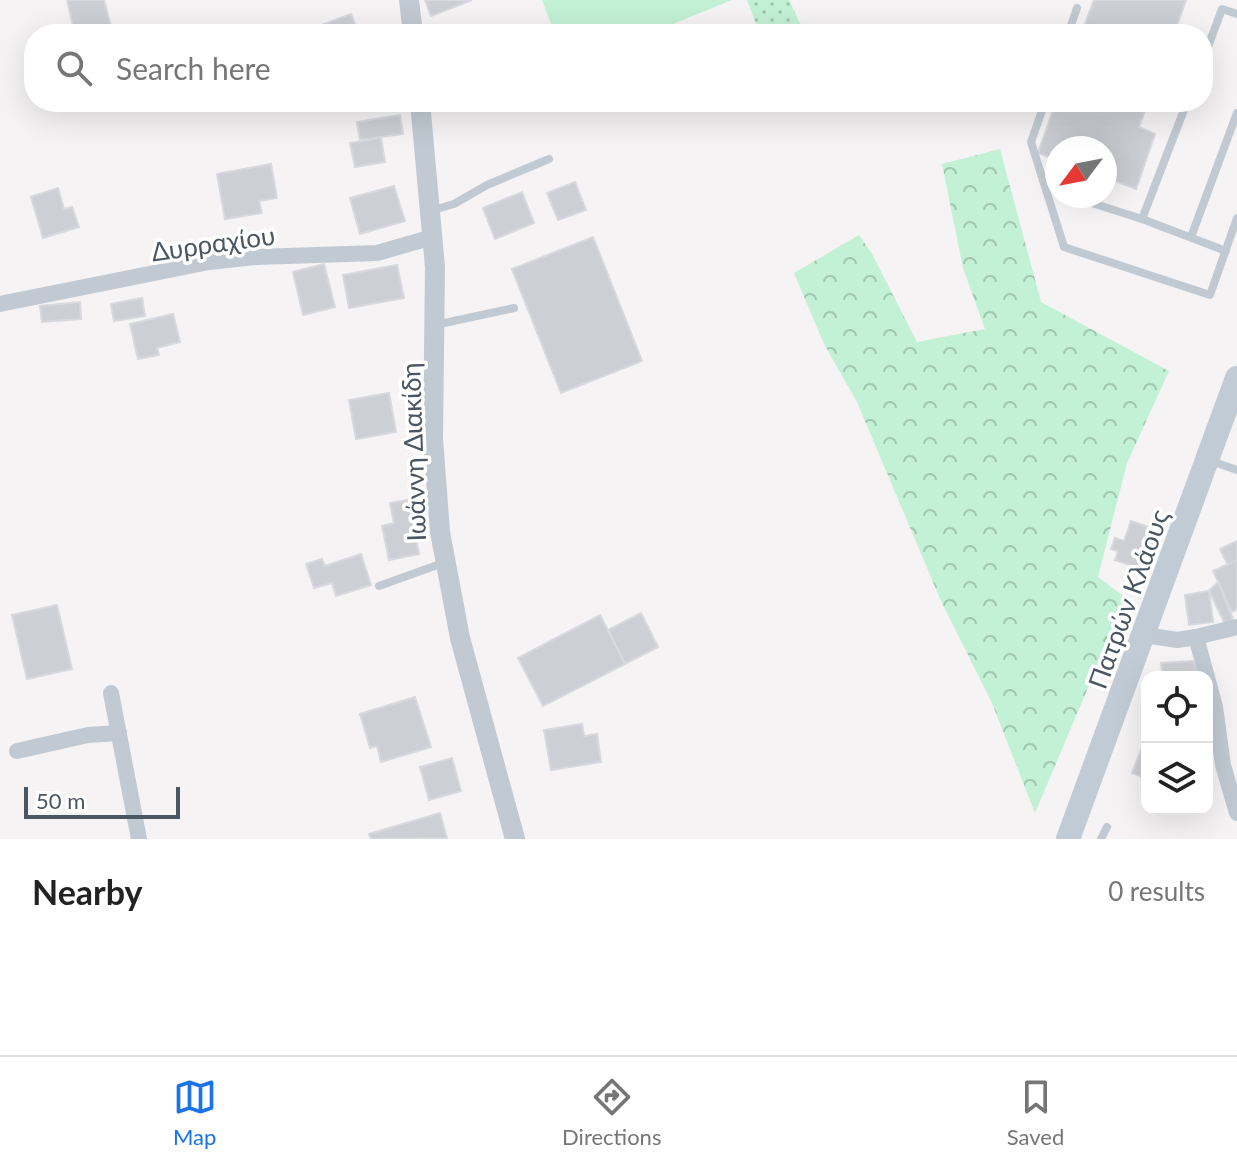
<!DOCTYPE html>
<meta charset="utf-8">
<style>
:root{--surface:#fff;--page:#f2f2f2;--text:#222;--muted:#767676;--line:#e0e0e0;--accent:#1a73e8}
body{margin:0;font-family:Lato,sans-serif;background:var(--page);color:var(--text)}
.controls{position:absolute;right:24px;bottom:24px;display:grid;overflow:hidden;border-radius:16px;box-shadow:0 8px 32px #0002}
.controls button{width:72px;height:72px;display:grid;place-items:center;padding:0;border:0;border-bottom:2px solid var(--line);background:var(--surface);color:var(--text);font:40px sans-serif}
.compass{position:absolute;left:1045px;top:136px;width:72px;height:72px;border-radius:50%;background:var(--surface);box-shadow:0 8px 32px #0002;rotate:238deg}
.scale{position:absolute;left:24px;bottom:20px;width:156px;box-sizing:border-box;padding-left:8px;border:4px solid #4a5661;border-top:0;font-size:22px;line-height:28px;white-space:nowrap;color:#4a5661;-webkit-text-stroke:6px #fff;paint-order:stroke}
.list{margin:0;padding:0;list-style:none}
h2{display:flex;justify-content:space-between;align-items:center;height:104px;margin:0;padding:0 32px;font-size:34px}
h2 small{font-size:26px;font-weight:400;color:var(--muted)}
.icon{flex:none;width:44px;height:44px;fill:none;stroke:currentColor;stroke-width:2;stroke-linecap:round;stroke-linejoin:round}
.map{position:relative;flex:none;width:1237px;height:839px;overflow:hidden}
.search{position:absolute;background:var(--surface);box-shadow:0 8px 32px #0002;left:24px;right:24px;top:24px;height:88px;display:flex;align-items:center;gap:20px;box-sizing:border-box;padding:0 28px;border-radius:32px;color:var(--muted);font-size:30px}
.sheet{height:216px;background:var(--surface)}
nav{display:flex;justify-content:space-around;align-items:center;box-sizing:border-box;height:112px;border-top:2px solid var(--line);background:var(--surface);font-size:22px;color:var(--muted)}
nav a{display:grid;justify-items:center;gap:4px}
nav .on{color:var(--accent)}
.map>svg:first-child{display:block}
.grass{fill:url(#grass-dots)}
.forest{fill:url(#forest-crowns)}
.pitch{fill:#c3f1d5}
.building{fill:#cdcfd5;stroke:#d7d9de;stroke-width:2}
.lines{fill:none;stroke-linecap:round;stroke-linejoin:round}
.service{stroke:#c1cad2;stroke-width:8}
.minor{stroke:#c1cad2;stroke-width:16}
.tertiary{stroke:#c1cad2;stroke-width:20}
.secondary{stroke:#c1cbd6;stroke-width:24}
.labels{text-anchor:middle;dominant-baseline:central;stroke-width:7;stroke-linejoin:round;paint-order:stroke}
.street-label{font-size:26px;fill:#4a5661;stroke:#fff}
</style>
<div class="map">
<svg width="1237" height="839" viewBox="0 0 1237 839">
<defs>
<pattern id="grass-dots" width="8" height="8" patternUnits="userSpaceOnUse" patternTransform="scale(2)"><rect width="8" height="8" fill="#c3f1d5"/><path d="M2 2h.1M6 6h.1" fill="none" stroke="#a0c6b0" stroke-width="1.8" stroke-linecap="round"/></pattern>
<pattern id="forest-crowns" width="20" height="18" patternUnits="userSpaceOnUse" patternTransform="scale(2)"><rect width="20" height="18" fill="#c3f1d5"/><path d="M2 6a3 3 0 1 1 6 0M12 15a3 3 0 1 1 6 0" fill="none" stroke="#a0c6b0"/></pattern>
</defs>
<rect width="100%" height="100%" fill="#f5f3f3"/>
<path class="grass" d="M 747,0 L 789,0 L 805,34 L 760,34 Z"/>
<path class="forest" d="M 1000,149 L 1041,302 L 1169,371 L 1127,463 L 1098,577 L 1126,598 L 1035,813 L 992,703 L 941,601 L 857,402 L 824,344 L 794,273 L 859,235 L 872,254 L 917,342 L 985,329 L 963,268 L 942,164 Z"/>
<path class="pitch" d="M 542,0 L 732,0 L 648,34 L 555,34 Z"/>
<g class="building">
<path d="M 67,0 L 104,0 L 113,34 L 75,34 Z"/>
<path d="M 425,0 L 472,0 L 431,16 Z"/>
<path d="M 1094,0 L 1186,0 L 1174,34 L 1081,34 Z"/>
<path d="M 351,14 L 359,34 L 325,34 L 321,25 Z"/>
<path d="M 1056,102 L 1148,102 L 1139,127 L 1155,134 L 1136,189 L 1105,177 L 1105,148 L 1057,148 L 1057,160 L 1038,153 Z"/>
<path d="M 400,115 L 403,134 L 360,140 L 357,122 Z"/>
<path d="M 381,138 L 385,162 L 355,167 L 350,143 Z"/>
<path d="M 271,164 L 277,198 L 259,201 L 262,213 L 225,219 L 217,174 Z"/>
<path d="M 575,182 L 586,210 L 558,220 L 547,193 Z"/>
<path d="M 394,186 L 405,221 L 360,234 L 350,198 Z"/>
<path d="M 58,188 L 64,209 L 72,207 L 79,227 L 43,238 L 31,197 Z"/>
<path d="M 522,192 L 534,223 L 495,239 L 483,208 Z"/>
<path d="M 593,237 L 642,361 L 561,393 L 512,269 Z"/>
<path d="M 324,264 L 335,307 L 303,315 L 293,272 Z"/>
<path d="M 397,265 L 404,298 L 349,308 L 343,275 Z"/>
<path d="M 142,298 L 145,316 L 114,321 L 111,304 Z"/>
<path d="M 80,302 L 81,319 L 42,322 L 40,306 Z"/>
<path d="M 173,314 L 180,342 L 157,348 L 159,355 L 138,359 L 130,324 Z"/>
<path d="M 389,393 L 396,432 L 356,439 L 349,400 Z"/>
<path d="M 408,500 L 419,554 L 389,560 L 382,526 L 394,523 L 390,503 Z"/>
<path d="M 1131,521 L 1151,528 L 1153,523 L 1163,527 L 1148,571 L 1115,560 L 1118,551 L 1111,549 L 1115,538 L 1124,541 Z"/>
<path d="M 1237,541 L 1237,560 L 1228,565 L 1220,549 Z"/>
<path d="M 361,554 L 371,585 L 336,596 L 332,583 L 314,588 L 306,564 L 322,559 L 325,566 Z"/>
<path d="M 1237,560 L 1237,609 L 1232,612 L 1213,571 Z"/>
<path d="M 1218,582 L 1233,619 L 1225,624 L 1209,591 Z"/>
<path d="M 1209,591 L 1213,622 L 1189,625 L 1185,595 Z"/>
<path d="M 57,605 L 72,669 L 27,679 L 12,615 Z"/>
<path d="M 641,613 L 658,647 L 625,664 L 608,630 Z"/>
<path d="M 600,615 L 625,664 L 543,706 L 518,658 Z"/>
<path d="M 1193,661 L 1199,677 L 1163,677 L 1161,663 Z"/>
<path d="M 415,697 L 431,747 L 381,762 L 377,746 L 370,748 L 360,714 Z"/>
<path d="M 582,724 L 584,736 L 597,734 L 601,762 L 551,770 L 544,730 Z"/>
<path d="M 1143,745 L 1147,747 L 1147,779 L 1132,773 Z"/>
<path d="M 452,758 L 461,791 L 429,800 L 420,767 Z"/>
<path d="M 440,813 L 447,838 L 371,839 L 369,834 Z"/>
</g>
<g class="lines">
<g class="service">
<path d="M 1068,34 L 1077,8"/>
<path d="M 1203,60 L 1222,9 L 1237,14"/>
<path d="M 1045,102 L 1031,142 L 1064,247 L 1210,295 L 1237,218"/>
<path d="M 1070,196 L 1142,219 L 1187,102"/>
<path d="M 433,210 L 454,204 L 487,185 L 549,159"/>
<path d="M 1142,219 L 1226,251"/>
<path d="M 1191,237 L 1237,113"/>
<path d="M 435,325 L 514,308"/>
<path d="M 1211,461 L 1237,470"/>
<path d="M 379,586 L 443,563"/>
<path d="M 1101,839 L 1107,827"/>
</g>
<g class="minor">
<path d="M 0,304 L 209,262 L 256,257 L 377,253 L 433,237"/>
<path d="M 1145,635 L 1177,640 L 1196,637 L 1207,677"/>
<path d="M 1196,637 L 1237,627"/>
<path d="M 1207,677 L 1215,707 L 1223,765 L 1237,813"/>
<path d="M 111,693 L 139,839"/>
<path d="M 17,751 L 88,735 L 119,733"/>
</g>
<g class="tertiary">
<path d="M 409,0 L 413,34"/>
<path d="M 420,102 L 435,267 L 433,438 L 440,532 L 460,638 L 515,839"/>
</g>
<path class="secondary" d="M 1068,839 L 1237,378"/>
</g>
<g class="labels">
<g class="street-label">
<text transform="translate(213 243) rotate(-8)">Δυρραχίου</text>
<text transform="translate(413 452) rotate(-92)">Ιωάννη Διακίδη</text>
<text transform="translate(1128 599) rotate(-70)">Πατρών Κλάους</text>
</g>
</g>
</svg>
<div class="controls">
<button><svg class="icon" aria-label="locate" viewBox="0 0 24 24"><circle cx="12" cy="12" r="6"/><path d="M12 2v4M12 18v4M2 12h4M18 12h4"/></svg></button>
<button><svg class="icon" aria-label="layers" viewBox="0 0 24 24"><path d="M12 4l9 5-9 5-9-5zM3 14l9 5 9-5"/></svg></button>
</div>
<svg class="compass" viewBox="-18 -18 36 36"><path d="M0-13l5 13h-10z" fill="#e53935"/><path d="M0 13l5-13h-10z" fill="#767676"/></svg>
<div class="scale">50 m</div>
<div class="search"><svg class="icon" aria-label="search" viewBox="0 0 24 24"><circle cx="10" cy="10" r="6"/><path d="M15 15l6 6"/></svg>Search here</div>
</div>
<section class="sheet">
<h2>Nearby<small>0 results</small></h2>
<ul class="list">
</ul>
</section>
<nav>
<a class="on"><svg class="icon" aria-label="map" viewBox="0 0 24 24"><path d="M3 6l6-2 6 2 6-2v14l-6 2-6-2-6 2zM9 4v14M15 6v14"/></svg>Map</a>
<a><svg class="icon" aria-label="directions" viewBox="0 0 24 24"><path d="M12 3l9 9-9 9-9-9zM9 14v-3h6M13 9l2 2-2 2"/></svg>Directions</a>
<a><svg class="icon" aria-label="saved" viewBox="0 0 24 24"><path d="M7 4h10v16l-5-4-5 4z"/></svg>Saved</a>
</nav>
